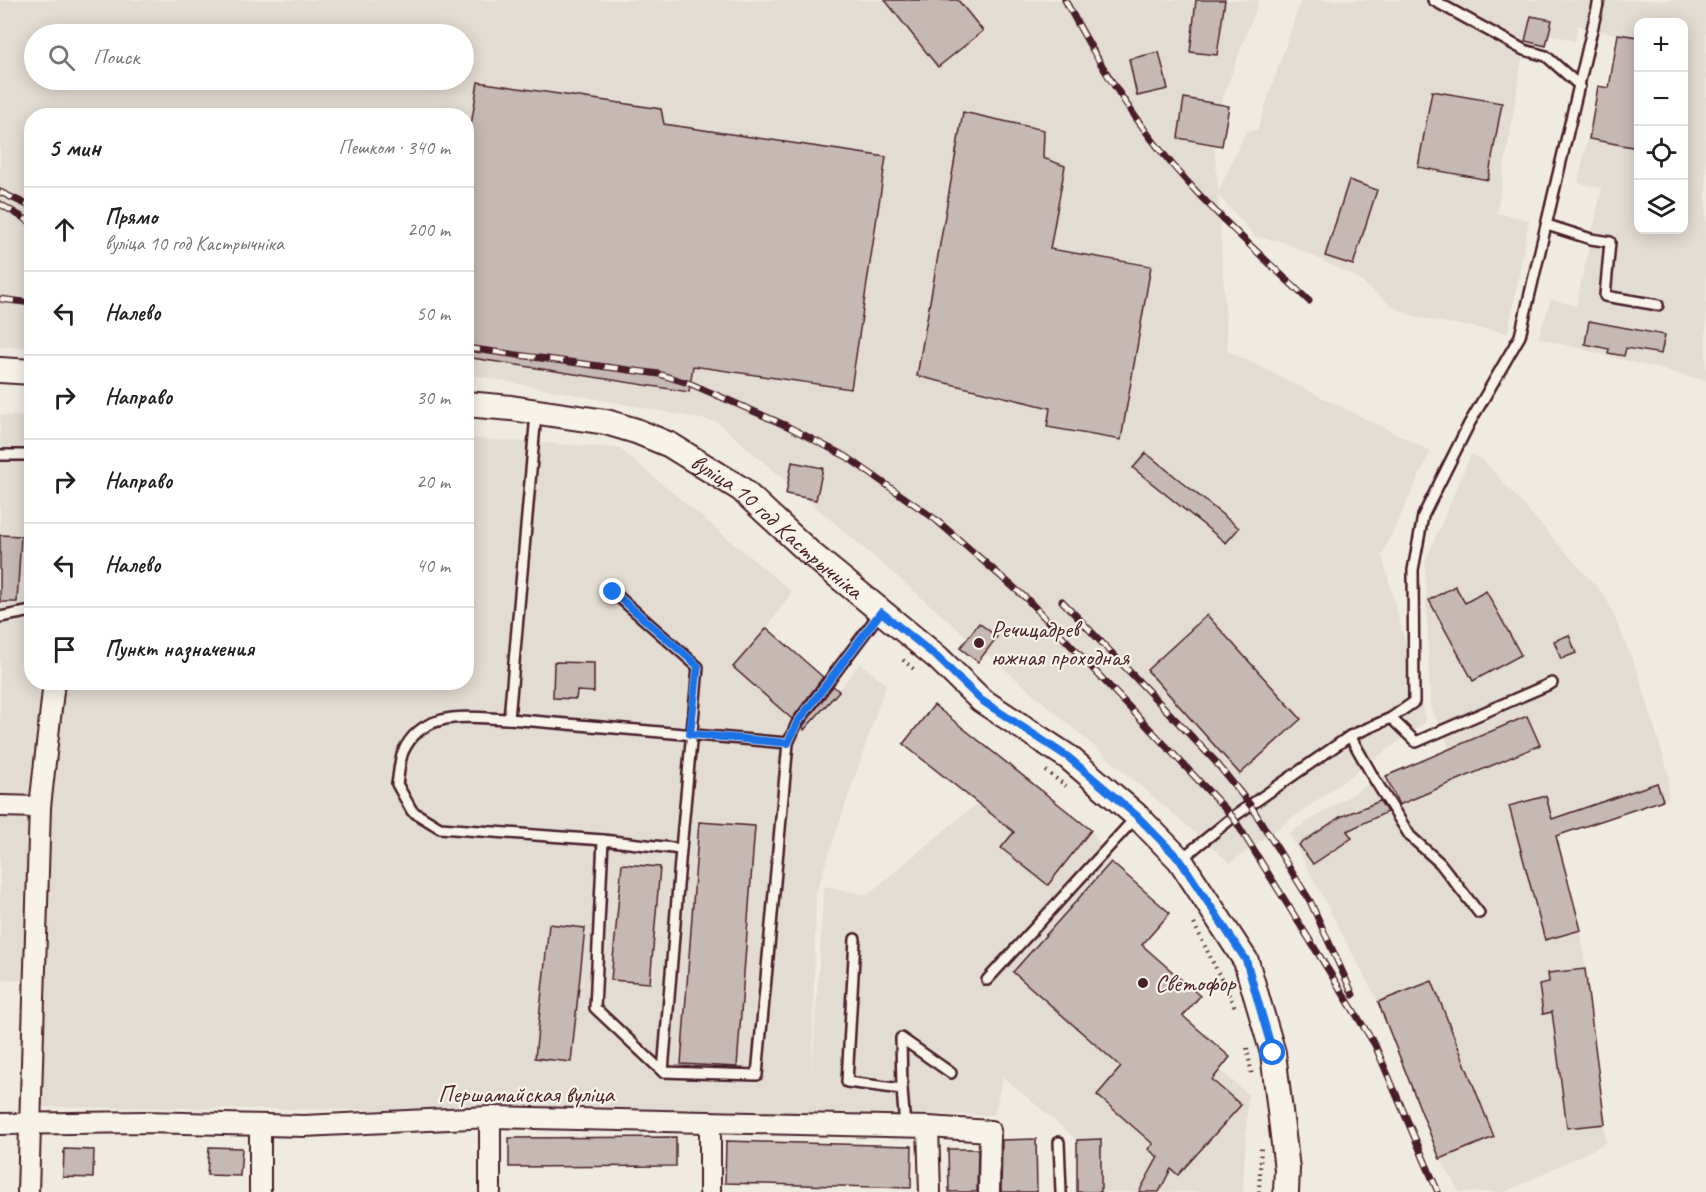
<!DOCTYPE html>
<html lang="ru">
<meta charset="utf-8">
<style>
:root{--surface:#fff;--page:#f2f2f2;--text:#202124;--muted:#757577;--line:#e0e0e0}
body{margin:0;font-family:Caveat,sans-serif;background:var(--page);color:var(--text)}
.controls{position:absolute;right:18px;top:18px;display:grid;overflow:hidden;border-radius:12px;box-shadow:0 3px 15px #0003}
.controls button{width:54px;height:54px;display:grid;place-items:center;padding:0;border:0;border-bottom:2px solid var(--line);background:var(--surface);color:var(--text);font:30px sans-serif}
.stop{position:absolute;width:18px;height:18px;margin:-14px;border:4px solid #1a73e8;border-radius:50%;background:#fff}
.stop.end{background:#1a73e8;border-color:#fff;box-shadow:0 2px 6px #0008}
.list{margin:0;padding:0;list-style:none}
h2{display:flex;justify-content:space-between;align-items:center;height:78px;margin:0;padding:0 24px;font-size:26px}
h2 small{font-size:20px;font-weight:400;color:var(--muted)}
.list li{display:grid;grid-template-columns:39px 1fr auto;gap:18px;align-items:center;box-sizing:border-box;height:84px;padding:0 24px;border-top:2px solid var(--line)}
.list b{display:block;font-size:22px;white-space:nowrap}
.list p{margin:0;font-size:20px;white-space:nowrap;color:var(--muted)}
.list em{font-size:20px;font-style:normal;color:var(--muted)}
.icon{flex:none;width:33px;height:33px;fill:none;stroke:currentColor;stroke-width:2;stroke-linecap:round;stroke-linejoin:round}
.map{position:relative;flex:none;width:1706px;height:1192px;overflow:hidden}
.search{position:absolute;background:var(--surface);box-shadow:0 3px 15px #0003;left:24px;top:24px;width:450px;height:66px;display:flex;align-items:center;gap:15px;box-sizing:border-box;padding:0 21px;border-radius:33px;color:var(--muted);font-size:22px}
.panel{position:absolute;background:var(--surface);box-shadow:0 3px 15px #0003;left:24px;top:108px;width:450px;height:582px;border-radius:24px}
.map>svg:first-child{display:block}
.built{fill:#e3dcd2;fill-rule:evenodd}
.building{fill:#c6b8b3;stroke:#4a1f2b;stroke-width:1.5}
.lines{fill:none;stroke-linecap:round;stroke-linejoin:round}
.service-casing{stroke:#4a1f2b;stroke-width:14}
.minor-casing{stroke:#4a1f2b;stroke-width:24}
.tertiary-casing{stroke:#4a1f2b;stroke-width:28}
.path{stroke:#4a1f2b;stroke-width:4;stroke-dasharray:1.5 4.5;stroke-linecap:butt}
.service{stroke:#f7f3e8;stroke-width:9}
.minor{stroke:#f7f3e8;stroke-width:20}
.tertiary{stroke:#f7f3e8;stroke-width:24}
.rail-casing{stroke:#4a1f2b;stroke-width:7}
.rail{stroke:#f7f3e8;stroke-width:4.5;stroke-dasharray:14;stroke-linecap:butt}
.route{stroke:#1a73e8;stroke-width:8}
.poi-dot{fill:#4a1f2b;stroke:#f7f3e8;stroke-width:2}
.labels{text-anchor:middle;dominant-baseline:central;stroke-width:4.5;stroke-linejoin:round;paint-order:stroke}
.street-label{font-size:24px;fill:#4a1f2b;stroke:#f7f3e8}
.poi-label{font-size:24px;fill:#4a1f2b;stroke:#f7f3e8;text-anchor:start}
</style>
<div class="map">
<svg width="1706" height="1192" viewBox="0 0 1706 1192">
<rect width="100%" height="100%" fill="#f0ebe0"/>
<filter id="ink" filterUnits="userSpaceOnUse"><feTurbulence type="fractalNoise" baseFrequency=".0167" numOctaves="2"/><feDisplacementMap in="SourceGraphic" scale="12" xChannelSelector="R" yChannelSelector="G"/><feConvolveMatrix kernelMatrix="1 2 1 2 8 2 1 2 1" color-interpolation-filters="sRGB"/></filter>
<g filter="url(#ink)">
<g class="built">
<path d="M 0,0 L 1259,0 L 1213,125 L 1218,192 L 1246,131 L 1257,130 L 1301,0 L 1706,0 L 1706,381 L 1538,338 L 1551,299 L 1576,306 L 1602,188 L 1578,183 L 1598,86 L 1609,88 L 1618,34 L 1592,30 L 1578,25 L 1575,41 L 1549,34 L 1546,46 L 1525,41 L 1497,213 L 1529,220 L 1508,333 L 1418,318 L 1393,307 L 1354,276 L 1284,242 L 1256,237 L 1218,195 L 1228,351 L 1431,451 L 1382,555 L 1426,722 L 1230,863 L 717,422 L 467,374 L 466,116 L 32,116 L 31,347 L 0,347 ZM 1638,22 L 1684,22 L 1684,230 L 1638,230 ZM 34,34 L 464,34 L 464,80 L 34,80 Z"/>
<path d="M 0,415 L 31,417 L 32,682 L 466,682 L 467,438 L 619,448 L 792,592 L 767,628 L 838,691 L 860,663 L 886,684 L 816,893 L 812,1074 L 824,886 L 867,895 L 977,803 L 992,815 L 1016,784 L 1037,803 L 1045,793 L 1091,830 L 1111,862 L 1170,913 L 1143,945 L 1200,996 L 1183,1016 L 1230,1057 L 1220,1070 L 1248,1094 L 1243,1192 L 1077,1192 L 1077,1140 L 1003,1077 L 994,1115 L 41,1107 L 40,982 L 0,979 Z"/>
<path d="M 1471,454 L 1483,460 L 1606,597 L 1639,675 L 1669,775 L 1668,798 L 1556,835 L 1581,930 L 1606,1143 L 1505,1192 L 1459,1192 L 1440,1158 L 1378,1002 L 1289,833 L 1375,780 L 1450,749 L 1430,705 L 1425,562 Z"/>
</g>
<g class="building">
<path d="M 885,0 L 958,0 L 983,31 L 938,67 Z"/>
<path d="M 1196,0 L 1225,0 L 1217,55 L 1190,52 Z"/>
<path d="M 1531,16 L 1552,20 L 1546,46 L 1525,41 Z"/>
<path d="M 1618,34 L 1638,37 L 1638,148 L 1589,139 L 1598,86 L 1609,88 Z"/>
<path d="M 1159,52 L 1168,89 L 1137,96 L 1129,59 Z"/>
<path d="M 478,82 L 661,109 L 664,124 L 886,157 L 851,389 L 693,366 L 689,392 L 466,357 L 466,156 Z"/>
<path d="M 1432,91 L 1502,103 L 1488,180 L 1418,167 Z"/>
<path d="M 1184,98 L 1229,106 L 1222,146 L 1178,138 Z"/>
<path d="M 963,112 L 1044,130 L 1043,158 L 1065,166 L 1050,249 L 1151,266 L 1121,440 L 1047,427 L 1050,408 L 917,376 Z"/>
<path d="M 1349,180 L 1377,190 L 1353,265 L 1325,256 Z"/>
<path d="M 1589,321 L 1665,335 L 1661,354 L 1626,348 L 1624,356 L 1608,353 L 1609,349 L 1585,344 Z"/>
<path d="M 1146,453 L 1239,528 L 1226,543 L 1133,468 Z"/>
<path d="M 792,462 L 823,468 L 816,500 L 786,494 Z"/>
<path d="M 0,535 L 21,536 L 17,602 L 0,602 Z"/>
<path d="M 1455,586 L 1465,603 L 1486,591 L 1521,655 L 1473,681 L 1429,600 Z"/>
<path d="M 1207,615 L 1301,719 L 1240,774 L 1147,670 Z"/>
<path d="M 979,623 L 997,637 L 978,662 L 960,648 Z"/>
<path d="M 767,628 L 823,677 L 792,719 L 733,667 Z"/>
<path d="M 1569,635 L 1576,653 L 1561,659 L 1554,641 Z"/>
<path d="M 554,662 L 594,663 L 594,692 L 577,691 L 576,699 L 553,698 Z"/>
<path d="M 833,686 L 839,691 L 804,730 L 803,726 Z"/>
<path d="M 934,705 L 1091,830 L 1048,885 L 1001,848 L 1014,832 L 903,744 Z"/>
<path d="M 1527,716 L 1540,745 L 1399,805 L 1386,776 Z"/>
<path d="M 1657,783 L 1663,800 L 1556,836 L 1581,930 L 1545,940 L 1509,806 L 1546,796 L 1552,819 Z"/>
<path d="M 1380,801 L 1387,812 L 1347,831 L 1352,838 L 1313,864 L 1299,845 L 1340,817 Z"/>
<path d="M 699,822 L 755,826 L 737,1067 L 681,1064 Z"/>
<path d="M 1111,862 L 1170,913 L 1142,945 L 1200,996 L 1183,1016 L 1230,1057 L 1212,1080 L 1241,1105 L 1178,1175 L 1171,1169 L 1159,1192 L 1139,1192 L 1158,1157 L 1148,1149 L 1153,1144 L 1097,1095 L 1121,1067 L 1013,972 Z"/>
<path d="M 622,864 L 660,867 L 650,983 L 611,980 Z"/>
<path d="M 549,924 L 585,928 L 571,1062 L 535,1058 Z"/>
<path d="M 1585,969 L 1605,1124 L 1567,1128 L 1552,1012 L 1543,1014 L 1539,984 L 1549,982 L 1548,973 Z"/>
<path d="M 1432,981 L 1494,1137 L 1440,1159 L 1378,1002 Z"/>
<path d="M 676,1137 L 676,1166 L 509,1167 L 509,1138 Z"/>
<path d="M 1036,1139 L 1037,1192 L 1001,1192 L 1002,1140 Z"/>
<path d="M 1101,1139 L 1101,1192 L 1077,1192 L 1077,1140 Z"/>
<path d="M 726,1141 L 912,1146 L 911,1188 L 725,1183 Z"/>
<path d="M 209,1147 L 242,1148 L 240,1176 L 207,1175 Z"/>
<path d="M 64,1149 L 94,1150 L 93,1178 L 63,1177 Z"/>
<path d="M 948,1149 L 978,1149 L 977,1192 L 949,1192 Z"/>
</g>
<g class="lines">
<defs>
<g id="service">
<path d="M 1433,0 L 1524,50 L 1546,56 L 1580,86"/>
<path d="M 1547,225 L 1591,239 L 1610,242 L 1605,296 L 1658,305"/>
<path d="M 536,414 L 509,719 C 470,718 423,708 403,752 C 399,762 399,774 397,784 L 412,811 L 440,828 L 603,840 L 681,849 L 698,667 L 613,592"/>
<path d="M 0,455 L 32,455"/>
<path d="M 0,617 L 32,611"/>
<path d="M 1391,718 L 1416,742 L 1552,683"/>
<path d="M 509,719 L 788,743 L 757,1075 L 663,1072 L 595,1008 L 603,840"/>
<path d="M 1350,736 L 1391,718 L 1414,702 L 1413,570 L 1423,516 L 1469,424 L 1520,336 L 1599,0"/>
<path d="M 788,743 L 797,723 L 880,613"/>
<path d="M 1180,860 L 1233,817 L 1350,736 L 1375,780 L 1410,836 L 1440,863 L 1479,913"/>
<path d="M 855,939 L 847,1082 L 902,1089 L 905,1127"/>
<path d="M 987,980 L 1137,816"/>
<path d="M 663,1072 L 681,849"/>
<path d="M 902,1089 L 901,1038 L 951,1073"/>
<path d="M 1059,1142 L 1061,1192"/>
</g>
<g id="minor">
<path d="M 0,806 L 40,807"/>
<path d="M 710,1122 L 710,1192"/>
<path d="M 0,1124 L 145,1122 L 304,1126 L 490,1117 L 928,1127 L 990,1131 L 989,1192"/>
<path d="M 260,1125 L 260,1192"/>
<path d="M 928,1127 L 930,1192"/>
<path d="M 28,1192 L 40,807 L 54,682"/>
<path d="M 490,1192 L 490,1117"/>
</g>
<g id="tertiary">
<path d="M 0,370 L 32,372"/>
<path id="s1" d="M 466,404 L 511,408 L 606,422 L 636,431 L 670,445 L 741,489 L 810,553 L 938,658 L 981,700 L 1068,757 L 1137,816 L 1180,860 L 1246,961 L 1273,1053 L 1287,1169 L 1286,1192"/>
</g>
</defs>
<use href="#service" class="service-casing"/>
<use href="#minor" class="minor-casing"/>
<use href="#tertiary" class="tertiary-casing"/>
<g class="path">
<path d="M 903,660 L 916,671"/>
<path d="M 1046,771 L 1066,786"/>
<path d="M 1194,924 L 1236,1009"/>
<path d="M 1247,1048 L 1252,1076"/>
<path d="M 1259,1192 L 1261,1148"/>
</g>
<use href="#service" class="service"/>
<use href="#minor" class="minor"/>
<use href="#tertiary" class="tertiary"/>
<defs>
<g id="rail">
<path d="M 1065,0 C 1093,53 1123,104 1161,151 C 1205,206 1258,252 1309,301"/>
<path d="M 0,192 L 32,207"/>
<path d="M 0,204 L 32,223"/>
<path d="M 0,299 L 32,303"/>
<path d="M 466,348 L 659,374 L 691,384 L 728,400 L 787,426 L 847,457 L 935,519 L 1027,599 L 1233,817 L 1375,1045 L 1438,1192"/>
<path d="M 1062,601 L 1215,761 L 1251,806 L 1310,901 L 1353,995"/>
</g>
</defs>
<use href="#rail" class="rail-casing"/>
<use href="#rail" class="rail"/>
</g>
</g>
<g class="lines" filter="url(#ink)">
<path class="route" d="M 613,592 L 698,666 L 690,734 L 788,743 L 797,723 L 881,612 L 938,658 L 981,700 L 1068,757 L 1137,816 L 1180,860 L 1246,960 L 1273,1053"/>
</g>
<g class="poi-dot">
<circle cx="979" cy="643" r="6"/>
<circle cx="1143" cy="983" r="6"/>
</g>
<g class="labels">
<g class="street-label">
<text stroke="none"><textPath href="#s1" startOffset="344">вуліца 10 год Кастрычніка</textPath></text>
<text x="526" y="1094">Першамайская вуліца</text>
</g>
<g class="poi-label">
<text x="991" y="629">Речицадрев<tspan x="991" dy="28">южная проходная</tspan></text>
<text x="1155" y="983">Светофор</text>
</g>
</g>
</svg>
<div class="controls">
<button>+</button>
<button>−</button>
<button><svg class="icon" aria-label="locate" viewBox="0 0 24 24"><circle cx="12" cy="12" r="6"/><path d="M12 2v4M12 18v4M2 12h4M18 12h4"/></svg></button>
<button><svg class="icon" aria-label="layers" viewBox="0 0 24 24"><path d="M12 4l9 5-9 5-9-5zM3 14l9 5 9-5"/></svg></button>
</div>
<div class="stop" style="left:1273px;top:1053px"></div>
<div class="stop end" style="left:613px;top:592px"></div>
<div class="search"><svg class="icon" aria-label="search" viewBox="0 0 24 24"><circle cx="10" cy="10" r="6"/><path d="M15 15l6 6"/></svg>Поиск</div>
<section class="panel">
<h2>5 мин<small>Пешком · 340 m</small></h2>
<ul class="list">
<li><svg class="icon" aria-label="ahead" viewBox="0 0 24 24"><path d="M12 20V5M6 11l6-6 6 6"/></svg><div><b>Прямо</b><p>вуліца 10 год Кастрычніка</p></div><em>200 m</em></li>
<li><svg class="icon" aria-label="left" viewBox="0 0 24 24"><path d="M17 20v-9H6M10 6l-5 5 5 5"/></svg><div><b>Налево</b></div><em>50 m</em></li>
<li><svg class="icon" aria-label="right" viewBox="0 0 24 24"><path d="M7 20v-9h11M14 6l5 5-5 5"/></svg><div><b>Направо</b></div><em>30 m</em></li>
<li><svg class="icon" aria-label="right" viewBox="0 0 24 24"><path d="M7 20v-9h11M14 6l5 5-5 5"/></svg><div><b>Направо</b></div><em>20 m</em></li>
<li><svg class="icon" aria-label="left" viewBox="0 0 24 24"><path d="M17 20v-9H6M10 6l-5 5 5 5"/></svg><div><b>Налево</b></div><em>40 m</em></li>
<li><svg class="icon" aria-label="arrive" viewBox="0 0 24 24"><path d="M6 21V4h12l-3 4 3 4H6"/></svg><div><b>Пункт назначения</b></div></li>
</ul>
</section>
</div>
